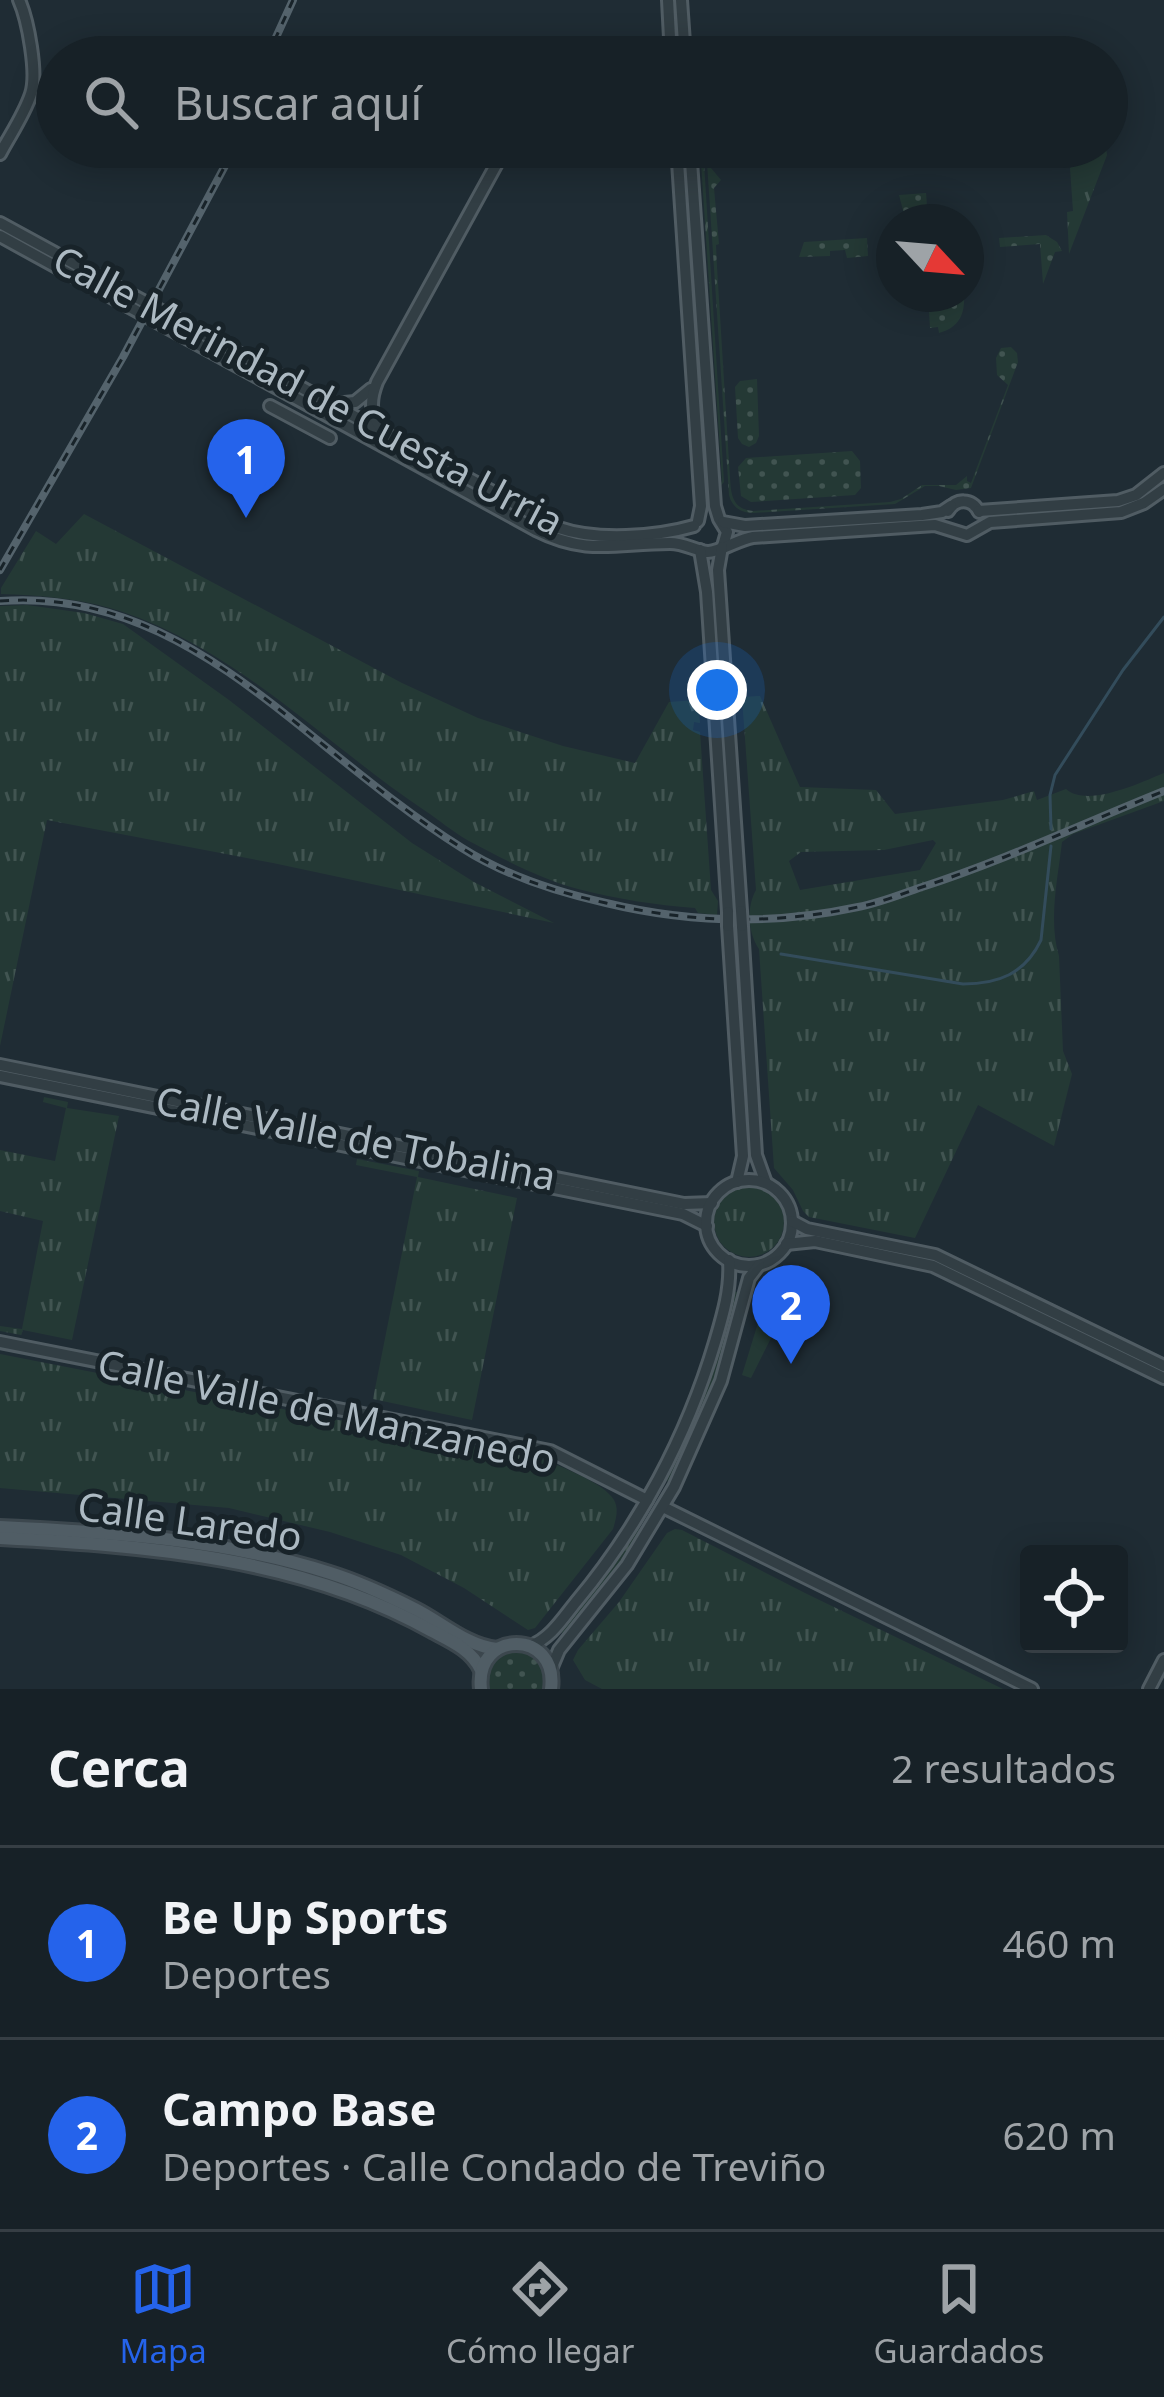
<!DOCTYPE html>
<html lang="es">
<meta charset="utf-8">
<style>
:root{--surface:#172127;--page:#20292f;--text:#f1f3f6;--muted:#9ea3a7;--line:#363e44;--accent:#2563eb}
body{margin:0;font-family:"Noto Sans",sans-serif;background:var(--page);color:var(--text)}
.controls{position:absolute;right:36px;bottom:36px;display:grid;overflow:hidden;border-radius:12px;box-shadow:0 6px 30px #0003}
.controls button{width:108px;height:108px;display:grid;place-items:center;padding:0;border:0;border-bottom:3px solid var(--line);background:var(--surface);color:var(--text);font:60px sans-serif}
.compass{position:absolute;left:876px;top:204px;width:108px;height:108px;border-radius:50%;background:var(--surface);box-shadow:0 6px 30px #0003;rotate:116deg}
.you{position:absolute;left:717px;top:690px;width:42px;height:42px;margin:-30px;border:9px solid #fff;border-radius:50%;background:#1a73e8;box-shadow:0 0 0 18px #1a73e833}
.badge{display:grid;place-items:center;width:78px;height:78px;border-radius:50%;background:var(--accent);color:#fff;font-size:39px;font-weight:700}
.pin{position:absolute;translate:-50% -99px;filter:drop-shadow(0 3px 6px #0008)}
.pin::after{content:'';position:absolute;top:63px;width:42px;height:36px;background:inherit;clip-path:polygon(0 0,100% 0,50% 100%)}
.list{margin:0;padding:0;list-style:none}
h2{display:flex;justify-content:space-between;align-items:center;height:156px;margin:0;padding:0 48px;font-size:51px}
h2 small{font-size:39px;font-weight:400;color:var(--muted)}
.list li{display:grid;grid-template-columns:78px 1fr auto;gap:36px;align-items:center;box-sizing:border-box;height:192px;padding:0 48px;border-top:3px solid var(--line)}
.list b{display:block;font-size:45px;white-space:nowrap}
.list p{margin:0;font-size:39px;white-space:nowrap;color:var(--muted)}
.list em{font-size:39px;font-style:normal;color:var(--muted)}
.icon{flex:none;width:66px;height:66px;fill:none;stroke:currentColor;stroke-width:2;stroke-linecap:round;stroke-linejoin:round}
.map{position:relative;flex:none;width:1164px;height:1689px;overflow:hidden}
.search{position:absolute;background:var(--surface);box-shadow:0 6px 30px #0003;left:36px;right:36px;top:36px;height:132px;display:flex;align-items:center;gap:30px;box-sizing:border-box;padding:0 42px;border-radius:66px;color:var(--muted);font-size:45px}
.sheet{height:540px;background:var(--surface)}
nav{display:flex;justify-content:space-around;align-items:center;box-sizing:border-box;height:168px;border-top:3px solid var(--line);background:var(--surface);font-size:33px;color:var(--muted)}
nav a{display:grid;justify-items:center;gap:6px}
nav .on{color:var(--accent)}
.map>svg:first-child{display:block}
.grass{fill:url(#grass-tufts);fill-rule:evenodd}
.garden{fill:url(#garden-dots)}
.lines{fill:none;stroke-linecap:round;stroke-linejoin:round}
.stream{stroke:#334c5b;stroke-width:3}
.minor-casing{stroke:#505c63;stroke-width:16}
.major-casing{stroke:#3c474e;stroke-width:18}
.minor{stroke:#323e44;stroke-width:10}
.major{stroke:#505d65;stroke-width:12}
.rail-casing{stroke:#54636c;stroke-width:8}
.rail{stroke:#182329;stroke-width:3;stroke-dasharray:9;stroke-linecap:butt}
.minor-bridge-casing{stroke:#505c63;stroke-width:16;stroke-linecap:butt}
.minor-bridge{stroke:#323e44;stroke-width:10}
.labels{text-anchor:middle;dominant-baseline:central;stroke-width:10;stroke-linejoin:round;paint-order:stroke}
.street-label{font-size:39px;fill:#acb9c2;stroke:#182329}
</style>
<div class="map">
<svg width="1164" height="1689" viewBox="0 0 1164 1689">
<defs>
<pattern id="grass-tufts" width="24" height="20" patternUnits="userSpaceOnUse" patternTransform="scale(3)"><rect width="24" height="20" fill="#243935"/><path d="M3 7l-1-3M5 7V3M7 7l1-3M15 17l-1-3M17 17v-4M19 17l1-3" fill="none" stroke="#415451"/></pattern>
<pattern id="garden-dots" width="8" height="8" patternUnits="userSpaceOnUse" patternTransform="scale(3)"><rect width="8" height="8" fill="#243935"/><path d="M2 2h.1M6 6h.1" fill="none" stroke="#415451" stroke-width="1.8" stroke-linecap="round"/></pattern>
</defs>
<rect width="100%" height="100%" fill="#1f2c34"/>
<g class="grass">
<path d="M 682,147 L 686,147 L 709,491 L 704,491 Z"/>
<path d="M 700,147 L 703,147 L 724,482 L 718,489 L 722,481 Z"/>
<path d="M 1073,147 L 1106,147 L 1107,155 L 1069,254 L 1067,212 L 1073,211 L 1070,168 L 1077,161 L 1074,156 L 1069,156 Z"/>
<path d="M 0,229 L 549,529 C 588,544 624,539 665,536 L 665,539 C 624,541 586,545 547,530 Z"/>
<path d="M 84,514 L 402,683 L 478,718 L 563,746 L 635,763 L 669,702 L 698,700 L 700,723 L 694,722 L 693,730 L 700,732 L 711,890 L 718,901 L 717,915 L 698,913 L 695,908 C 656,905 616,899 578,889 C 541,879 503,859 469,841 C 453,832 439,820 424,810 C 321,741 232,644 110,608 C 75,598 37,595 1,594 L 1,588 L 36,531 L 56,544 Z"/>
<path d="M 711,581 L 715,581 L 752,1152 L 748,1152 Z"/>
<path d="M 27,605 L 84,613 L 123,624 L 229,700 L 412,843 L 474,882 L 554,923 L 273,863 L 47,820 L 0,1046 L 0,606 Z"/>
<path d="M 760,696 L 800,787 L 876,790 L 895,814 L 1003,800 L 1034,791 L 1037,800 L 1066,789 C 1087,808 1140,783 1164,773 L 1164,801 L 1073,834 L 1062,842 C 1058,878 1048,920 1059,956 L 1063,1051 L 1072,1074 L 1054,1146 L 978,1105 L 915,1238 L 809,1217 L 803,1211 L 793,1190 L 774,1168 L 759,949 C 748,933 746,908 756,890 L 742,697 ZM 933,840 L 936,843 L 920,870 L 800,890 L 789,861 L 801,852 L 884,850 Z"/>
<path d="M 44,1097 L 68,1102 L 67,1108 L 119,1116 L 72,1340 L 23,1330 L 21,1335 L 0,1331 L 0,1326 L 22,1329 L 43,1221 L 0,1211 L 0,1150 L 55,1161 L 66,1108 L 43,1102 Z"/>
<path d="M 357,1159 L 419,1171 L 418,1177 L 517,1198 L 472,1420 L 373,1399 L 417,1177 L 356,1165 Z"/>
<circle cx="749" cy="1222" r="35"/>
<path d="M 732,1291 L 742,1293 L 718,1377 L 672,1483 L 663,1479 Z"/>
<path d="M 758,1323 L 776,1328 L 751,1378 L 742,1375 Z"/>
<path d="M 0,1354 L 544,1460 C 562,1467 604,1483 614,1500 C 619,1509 616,1519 613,1529 L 535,1628 L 528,1630 L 464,1588 L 401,1555 L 330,1532 L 229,1508 L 0,1488 Z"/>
<path d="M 635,1527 L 644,1532 L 607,1585 L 566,1636 L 558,1629 Z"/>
<path d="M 675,1529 L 682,1530 L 805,1593 L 1003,1689 L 602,1689 L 585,1680 L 573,1660 L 578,1650 L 619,1602 L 667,1533 Z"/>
</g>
<g class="garden">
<path d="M 706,147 L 711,147 L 711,168 L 721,180 L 714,188 L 719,244 L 716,245 L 717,267 L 730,478 C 731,496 733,509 753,511 L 890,502 L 901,499 L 922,485 L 956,485 L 967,476 L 967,481 L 971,483 L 1008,385 L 997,375 L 996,358 L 1001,348 L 1011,347 L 1017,353 L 1018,362 L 971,488 L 956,490 L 939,486 L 925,486 L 895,504 L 753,513 C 741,513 732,507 729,495 Z"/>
<path d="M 926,193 C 927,205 929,213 917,218 L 904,214 L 899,195 Z"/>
<path d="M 1046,235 L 1057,242 L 1062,251 L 1055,252 L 1043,284 L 1040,244 L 1000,247 L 999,238 Z"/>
<path d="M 867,238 L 868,256 L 847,258 L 845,250 L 830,251 L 830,256 L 799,257 L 804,242 Z"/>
<path d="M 928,294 L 964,294 C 965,314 960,327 939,333 L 938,327 L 930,328 Z"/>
<path d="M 757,379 L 759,436 L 756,443 L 749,447 L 742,444 L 738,438 L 735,387 L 740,381 Z"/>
<path d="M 852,451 L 860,461 L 861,488 L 855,495 L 751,502 L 741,496 L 738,467 L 746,458 Z"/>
<path d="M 513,1650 C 536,1652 549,1667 544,1689 L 488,1689 L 489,1668 L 503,1653 Z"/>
</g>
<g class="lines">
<g class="stream">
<path d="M 1051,829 L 1050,795 L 1055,775 L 1123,670 L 1164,617"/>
<path d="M 781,954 L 963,984 C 998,984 1025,974 1041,940 L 1051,846"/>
</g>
<defs>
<g id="minor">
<path d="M 668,0 L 671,57"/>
<path d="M 681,0 L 685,57"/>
<path d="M 677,147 L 701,506 L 698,521"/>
<path d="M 690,147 L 715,506 L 719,519 L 727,532 L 723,546"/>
<path d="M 0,154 C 10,135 24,115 31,94 C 38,74 28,20 19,0"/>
<path d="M 0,223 L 559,528 C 596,541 656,537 694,526"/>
<path d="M 0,236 L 536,530 C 588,556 616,543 670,543 C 684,543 694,550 707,552 C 718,553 739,539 753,537 L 935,525 L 967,535 L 990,522 L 1121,512 L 1144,503 L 1164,489"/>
<path d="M 334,404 L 355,402 L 371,389"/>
<path d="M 270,406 L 330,438"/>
<path d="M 383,430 C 369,415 370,400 377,382 L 506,147"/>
<path d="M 948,511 C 956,498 972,498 979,512"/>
<path d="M 979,511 L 1118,501 L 1136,495 L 1164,473"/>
<path d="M 723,522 L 745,526 L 922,515 L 942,512 L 951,506"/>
<path d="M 722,547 L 718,570 L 741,911"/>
<path d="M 700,550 L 707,592 L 728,912"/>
<path d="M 728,926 L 743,1156 L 737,1182"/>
<path d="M 742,926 L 756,1155 L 766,1183"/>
<path d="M 0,1065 L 684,1204 L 712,1203"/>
<path d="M 0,1076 L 683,1214 L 707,1226"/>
<circle cx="749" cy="1223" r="43"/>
<path d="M 792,1221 L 807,1229 L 935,1255 L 1164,1366"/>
<path d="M 786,1244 L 815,1241 L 933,1266 L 1164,1378"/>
<path d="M 0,1342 L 550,1451 L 647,1500"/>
<path d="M 663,1507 L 1032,1689"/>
<path d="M 530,1646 C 550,1639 563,1618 576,1602 C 639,1527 687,1436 715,1342 C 723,1315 731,1289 729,1260"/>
<path d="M 551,1669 L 559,1650 L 627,1565 L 674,1487 L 721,1381 L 749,1278 L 759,1265"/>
<path d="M 1149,1689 L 1164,1660"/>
</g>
<g id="major">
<path d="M 0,1527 C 109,1532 225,1539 330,1573 C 359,1582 387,1595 415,1609 C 441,1622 467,1646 497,1649"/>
<path d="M 0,1538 C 147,1546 301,1557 432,1631 C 451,1641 472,1650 481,1670"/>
<path d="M 481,1689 C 474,1629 559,1629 551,1689"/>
</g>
</defs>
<use href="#minor" class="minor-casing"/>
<use href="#major" class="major-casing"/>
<use href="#minor" class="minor"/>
<use href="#major" class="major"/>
<defs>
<g id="rail">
<path d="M 267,57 L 293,0"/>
<path d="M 0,570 L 123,357 L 235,147"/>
<path d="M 0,601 C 117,592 208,652 295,722 C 349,765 403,811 462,848 C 506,876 556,892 606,903 C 689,923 774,925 858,907 C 879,903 899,895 919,888 C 1003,861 1082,824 1164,791"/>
</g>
</defs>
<use href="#rail" class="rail-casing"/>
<use href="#rail" class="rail"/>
<defs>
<g id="minor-bridge">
<path d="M 741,911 L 742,926"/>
<path d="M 728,912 L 728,926"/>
</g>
</defs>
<use href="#minor-bridge" class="minor-bridge-casing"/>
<use href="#minor-bridge" class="minor-bridge"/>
</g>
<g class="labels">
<g class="street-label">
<text transform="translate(309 389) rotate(28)">Calle Merindad de Cuesta Urria</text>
<text transform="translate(356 1137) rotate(11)">Calle Valle de Tobalina</text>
<text transform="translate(327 1410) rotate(12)">Calle Valle de Manzanedo</text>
<text transform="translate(190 1520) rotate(8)">Calle Laredo</text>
</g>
</g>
</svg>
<div class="controls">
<button><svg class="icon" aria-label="locate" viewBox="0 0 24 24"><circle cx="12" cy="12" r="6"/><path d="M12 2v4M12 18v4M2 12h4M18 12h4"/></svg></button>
</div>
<svg class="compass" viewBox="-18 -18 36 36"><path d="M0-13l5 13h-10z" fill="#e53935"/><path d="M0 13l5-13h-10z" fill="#9ea3a7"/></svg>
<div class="you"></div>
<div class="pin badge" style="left:246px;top:518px">1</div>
<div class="pin badge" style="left:791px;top:1364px">2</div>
<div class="search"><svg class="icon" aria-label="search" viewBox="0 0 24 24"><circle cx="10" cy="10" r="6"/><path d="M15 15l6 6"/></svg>Buscar aquí</div>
</div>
<section class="sheet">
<h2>Cerca<small>2 resultados</small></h2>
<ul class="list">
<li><span class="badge">1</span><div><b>Be Up Sports</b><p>Deportes</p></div><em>460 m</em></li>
<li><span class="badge">2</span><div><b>Campo Base</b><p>Deportes · Calle Condado de Treviño</p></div><em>620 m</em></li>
</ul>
</section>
<nav>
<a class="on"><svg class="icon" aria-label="map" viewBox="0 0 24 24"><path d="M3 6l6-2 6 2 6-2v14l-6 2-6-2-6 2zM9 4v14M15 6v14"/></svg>Mapa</a>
<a><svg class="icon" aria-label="directions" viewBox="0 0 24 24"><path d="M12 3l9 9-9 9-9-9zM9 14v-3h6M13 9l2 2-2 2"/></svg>Cómo llegar</a>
<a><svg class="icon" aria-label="saved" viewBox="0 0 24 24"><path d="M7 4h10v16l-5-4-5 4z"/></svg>Guardados</a>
</nav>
